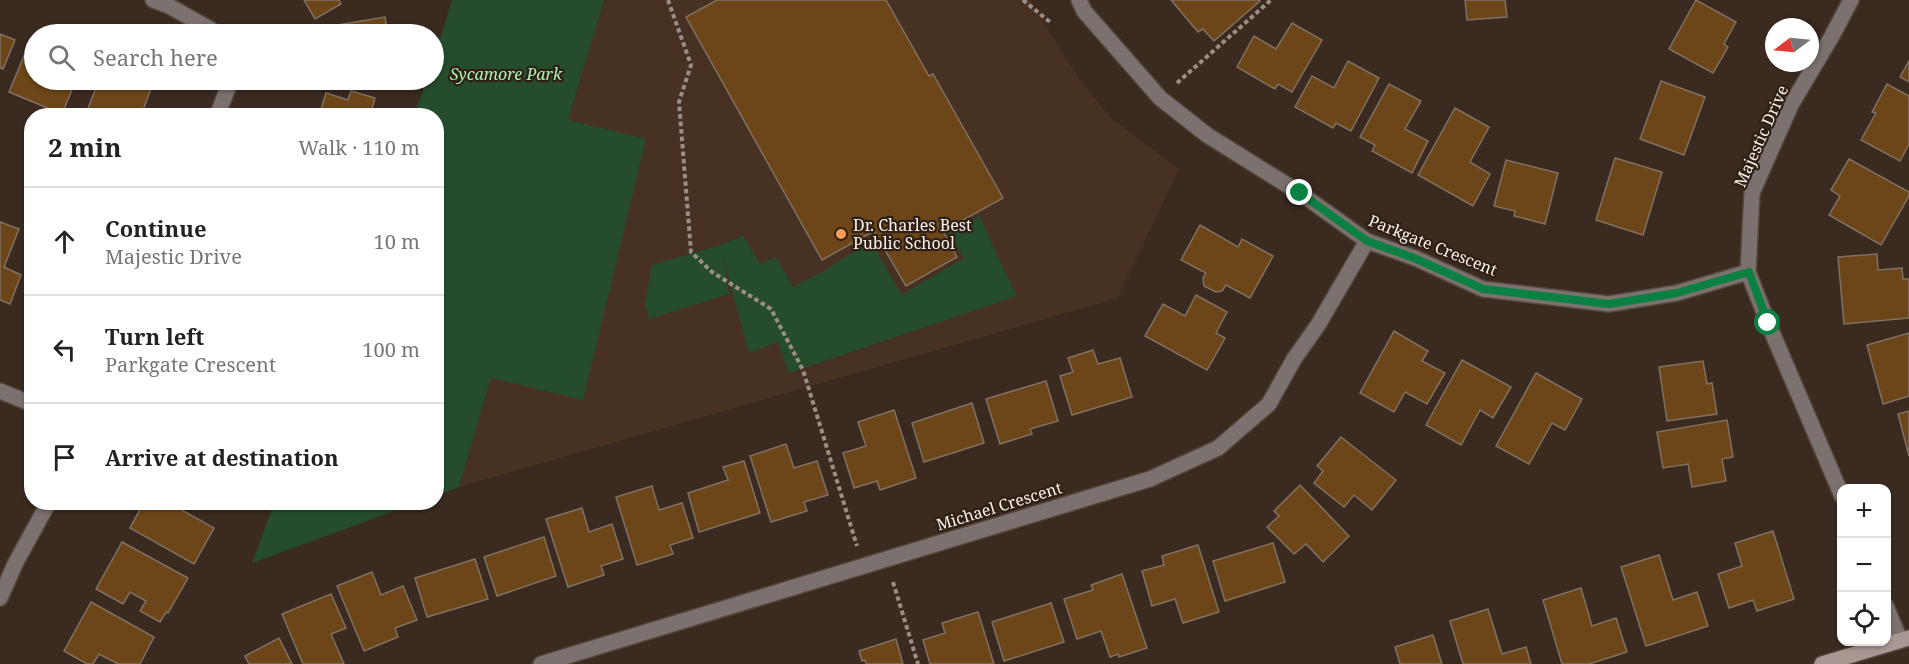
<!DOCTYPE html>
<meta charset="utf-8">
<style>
:root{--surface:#fff;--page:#f2f2f2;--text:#222;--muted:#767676;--line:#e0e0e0}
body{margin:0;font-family:"Noto Serif",serif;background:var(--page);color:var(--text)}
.controls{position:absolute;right:18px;bottom:18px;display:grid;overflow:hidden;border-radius:12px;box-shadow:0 2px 4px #0004}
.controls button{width:54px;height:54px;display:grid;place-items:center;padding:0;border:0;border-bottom:2px solid var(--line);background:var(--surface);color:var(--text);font:30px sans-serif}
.compass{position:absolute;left:1765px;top:18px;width:54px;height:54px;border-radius:50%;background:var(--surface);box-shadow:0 2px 4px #0004;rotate:254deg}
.stop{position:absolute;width:18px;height:18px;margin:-14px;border:4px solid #0b8043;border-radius:50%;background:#fff}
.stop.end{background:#0b8043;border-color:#fff;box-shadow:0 2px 6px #0008}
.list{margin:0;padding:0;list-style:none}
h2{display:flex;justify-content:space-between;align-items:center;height:78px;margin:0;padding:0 24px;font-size:26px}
h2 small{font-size:20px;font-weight:400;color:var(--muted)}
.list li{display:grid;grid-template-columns:39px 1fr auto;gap:18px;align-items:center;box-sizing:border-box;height:108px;padding:0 24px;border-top:2px solid var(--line)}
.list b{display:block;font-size:22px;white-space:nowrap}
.list p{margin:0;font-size:20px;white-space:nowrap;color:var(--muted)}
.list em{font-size:20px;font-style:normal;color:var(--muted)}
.icon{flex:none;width:33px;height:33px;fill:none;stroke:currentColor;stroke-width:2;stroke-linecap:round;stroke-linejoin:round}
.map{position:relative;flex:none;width:1909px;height:664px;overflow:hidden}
.search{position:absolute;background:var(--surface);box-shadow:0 2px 4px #0004;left:24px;top:24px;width:420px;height:66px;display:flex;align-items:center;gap:15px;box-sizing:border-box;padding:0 21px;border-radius:33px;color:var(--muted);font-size:22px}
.panel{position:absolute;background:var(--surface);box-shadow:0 2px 4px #0004;left:24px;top:108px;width:420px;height:402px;border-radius:24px}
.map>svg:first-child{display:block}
.built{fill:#473123}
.green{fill:#254d2d}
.building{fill:#6c4618;stroke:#807162;stroke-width:1.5}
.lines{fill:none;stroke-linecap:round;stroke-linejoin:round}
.street-casing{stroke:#55463c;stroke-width:18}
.secondary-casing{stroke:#55463c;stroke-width:18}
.path{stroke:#9b8e86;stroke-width:4;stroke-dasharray:4.5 3;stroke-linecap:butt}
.street{stroke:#7b726f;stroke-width:15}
.secondary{stroke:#a79893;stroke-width:15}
.route{stroke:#0b8043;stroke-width:8}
.poi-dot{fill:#fd9c56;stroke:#2f2016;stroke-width:2}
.labels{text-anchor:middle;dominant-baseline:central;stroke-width:4.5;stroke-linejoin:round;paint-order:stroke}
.park-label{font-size:16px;font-style:italic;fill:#abf3b6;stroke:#2f2016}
.street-label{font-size:16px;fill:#fcf1eb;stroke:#2f2016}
.poi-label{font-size:16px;fill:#fcf1eb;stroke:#2f2016;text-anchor:start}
</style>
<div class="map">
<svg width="1909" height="664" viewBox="0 0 1909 664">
<rect width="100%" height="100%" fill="#3a2a20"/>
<path class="built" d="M 604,0 L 1030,0 L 1078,77 L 1111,118 L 1179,169 L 1118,298 L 459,487 Z"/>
<g class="green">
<path d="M 452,0 L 604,0 L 568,120 L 646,139 L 583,400 L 491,378 L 459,487 L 437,495 L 436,116 L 414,115 L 427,80 L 434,80 L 434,59 Z"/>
<path d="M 980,216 L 1000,262 L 1017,296 L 789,373 L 778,342 L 749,353 L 722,254 L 729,294 L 649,319 L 645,305 L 652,265 L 717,246 L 743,236 L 760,264 L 776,257 L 793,287 L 822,272 L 871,241 L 901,295 L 964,258 L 948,234 Z"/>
<path d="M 274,503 L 274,502 L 416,503 L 252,563 Z"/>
</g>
<g class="building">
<path d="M 304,0 L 339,0 L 341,4 L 315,19 Z"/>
<path d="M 717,0 L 886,0 L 929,76 L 933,74 L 1003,198 L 943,231 L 957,257 L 906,286 L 874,231 L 822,260 L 686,17 Z"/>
<path d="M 1171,0 L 1259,0 L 1260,1 L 1214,41 L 1203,29 L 1198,32 Z"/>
<path d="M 1465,0 L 1505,0 L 1507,17 L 1467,20 Z"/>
<path d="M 1696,0 L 1736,22 L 1724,44 L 1728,47 L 1713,73 L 1669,49 Z"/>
<path d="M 385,17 L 388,34 L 314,34 L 313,29 Z"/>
<path d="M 1292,23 L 1322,40 L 1292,92 L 1278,84 L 1275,89 L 1237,67 L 1254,36 L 1276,49 Z"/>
<path d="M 0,34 L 15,40 L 3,69 L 0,68 Z"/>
<path d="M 28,46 L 34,48 L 34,80 L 76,80 L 62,114 L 9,92 Z"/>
<path d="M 1348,61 L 1379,78 L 1351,131 L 1336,123 L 1333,128 L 1295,107 L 1312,76 L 1334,88 Z"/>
<path d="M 1909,61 L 1909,82 L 1900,77 Z"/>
<path d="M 99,80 L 144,80 L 153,83 L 141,116 L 85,116 Z"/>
<path d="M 322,80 L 350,80 L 322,84 Z"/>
<path d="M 1661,81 L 1705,97 L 1684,155 L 1640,139 Z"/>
<path d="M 1389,84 L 1421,101 L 1405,129 L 1428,141 L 1412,173 L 1372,151 L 1375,145 L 1360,137 Z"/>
<path d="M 1887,84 L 1909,96 L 1909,144 L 1900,161 L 1861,140 L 1876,113 L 1872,112 Z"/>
<path d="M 351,91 L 375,98 L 370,116 L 319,116 L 326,93 L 348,100 Z"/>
<path d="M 1455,108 L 1489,127 L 1470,162 L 1490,174 L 1473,206 L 1418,175 Z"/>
<path d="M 1615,158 L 1662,172 L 1643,235 L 1596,220 Z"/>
<path d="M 1849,159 L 1909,192 L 1909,196 L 1881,245 L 1829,215 L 1840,196 L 1831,190 Z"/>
<path d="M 1506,160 L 1558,173 L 1545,224 L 1514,216 L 1515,211 L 1494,206 Z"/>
<path d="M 0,222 L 19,229 L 4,267 L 21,275 L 10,304 L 0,300 Z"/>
<path d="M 1200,225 L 1238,247 L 1242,239 L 1273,256 L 1250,298 L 1226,285 L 1222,291 L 1216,292 L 1204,286 L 1203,278 L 1206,273 L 1181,260 Z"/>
<path d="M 1877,254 L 1878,270 L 1902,268 L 1903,279 L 1909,279 L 1909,318 L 1844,324 L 1838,257 Z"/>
<path d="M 1196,295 L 1227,312 L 1216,333 L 1225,338 L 1207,370 L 1145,336 L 1163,304 L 1185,316 Z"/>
<path d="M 1394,331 L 1428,351 L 1422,361 L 1445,373 L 1427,404 L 1405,392 L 1394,412 L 1360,393 Z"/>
<path d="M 1909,333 L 1909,396 L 1883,404 L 1867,345 Z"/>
<path d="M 1093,350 L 1098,364 L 1120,358 L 1132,397 L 1072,415 L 1060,376 L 1073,372 L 1068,358 Z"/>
<path d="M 1462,360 L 1511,387 L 1493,418 L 1480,410 L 1461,445 L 1426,425 Z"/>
<path d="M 1703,361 L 1707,384 L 1712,383 L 1717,414 L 1667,421 L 1659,367 Z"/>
<path d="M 1536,373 L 1582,399 L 1565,430 L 1552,423 L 1529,464 L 1496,446 Z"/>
<path d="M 1046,381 L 1058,421 L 1030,429 L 1032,434 L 1000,444 L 986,399 Z"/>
<path d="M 972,403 L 984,443 L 924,462 L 912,423 Z"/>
<path d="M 894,410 L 916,478 L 880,490 L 877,481 L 854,488 L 843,453 L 866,446 L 858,422 Z"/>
<path d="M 1909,411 L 1909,456 L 1898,414 Z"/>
<path d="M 1727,420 L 1733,457 L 1722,459 L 1726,481 L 1692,487 L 1688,464 L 1663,468 L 1657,432 Z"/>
<path d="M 1341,437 L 1396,480 L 1372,510 L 1354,495 L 1344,507 L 1314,483 L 1323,471 L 1317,466 Z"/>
<path d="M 786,444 L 794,468 L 817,461 L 828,495 L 804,502 L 807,511 L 771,522 L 750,456 Z"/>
<path d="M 744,461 L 760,513 L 699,532 L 688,493 L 728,480 L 723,467 Z"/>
<path d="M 1300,485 L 1349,536 L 1323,562 L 1306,544 L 1294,554 L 1267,527 L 1279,516 L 1274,511 Z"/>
<path d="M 652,486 L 659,510 L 682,503 L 693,538 L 670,545 L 673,554 L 637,565 L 616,497 Z"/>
<path d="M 144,502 L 181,502 L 178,508 L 214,528 L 194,564 L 130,528 Z"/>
<path d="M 582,508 L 589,532 L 612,524 L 623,559 L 601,566 L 604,575 L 568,587 L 546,519 Z"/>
<path d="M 1773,531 L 1794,599 L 1757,611 L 1753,600 L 1729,608 L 1718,574 L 1742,566 L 1735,543 Z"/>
<path d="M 544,537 L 556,576 L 497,596 L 484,557 Z"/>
<path d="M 122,542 L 188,578 L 168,613 L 166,612 L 160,622 L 140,611 L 146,601 L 130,592 L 123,604 L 96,589 Z"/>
<path d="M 1273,543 L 1285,582 L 1225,601 L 1213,561 Z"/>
<path d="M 1198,545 L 1219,612 L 1183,623 L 1175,599 L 1152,606 L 1142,571 L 1164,565 L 1162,556 Z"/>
<path d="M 1659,555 L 1673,600 L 1697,592 L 1708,626 L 1646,646 L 1621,567 Z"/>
<path d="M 475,559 L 488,599 L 427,617 L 415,578 Z"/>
<path d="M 372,572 L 381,595 L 403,586 L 417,620 L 395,628 L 398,637 L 364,651 L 337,586 Z"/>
<path d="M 1122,574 L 1147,648 L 1119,657 L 1118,654 L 1110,657 L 1101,631 L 1077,639 L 1064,599 L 1093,590 L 1091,585 Z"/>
<path d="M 1581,588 L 1592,626 L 1616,618 L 1627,652 L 1589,664 L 1562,664 L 1543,600 Z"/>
<path d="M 331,594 L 346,628 L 331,634 L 344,664 L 303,664 L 282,614 Z"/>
<path d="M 91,602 L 154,637 L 140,664 L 118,664 L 99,654 L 93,664 L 87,664 L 64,651 Z"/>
<path d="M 1051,603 L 1064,642 L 1004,661 L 992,622 Z"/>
<path d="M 1488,609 L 1502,654 L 1526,647 L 1531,664 L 1463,664 L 1450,621 Z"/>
<path d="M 978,612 L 994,664 L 930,664 L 923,640 L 945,633 L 942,623 Z"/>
<path d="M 1433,635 L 1442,664 L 1400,664 L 1395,647 Z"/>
<path d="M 279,638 L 292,664 L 249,664 L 245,656 Z"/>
<path d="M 896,639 L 903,664 L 866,664 L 865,660 L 862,661 L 859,651 Z"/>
</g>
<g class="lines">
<defs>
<g id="street">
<path d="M 153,0 L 169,6 L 210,29 L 214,34"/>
<path d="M 1079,0 L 1084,11 L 1160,98 L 1207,135 L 1300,193 L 1367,241 L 1415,258 L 1483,289 L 1609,304 L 1677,293 L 1748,272"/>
<path d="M 217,116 L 231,80"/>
<path d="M 0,391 L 32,404"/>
<path d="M 1842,496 L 1768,323 L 1748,272 L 1752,193 L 1791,105 L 1832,36 L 1851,0"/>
<path d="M 0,598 L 15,564 L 49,502"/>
<path d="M 1886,606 L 1900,640"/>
<path d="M 541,664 L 1150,479 L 1218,448 L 1269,404 L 1294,359 L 1318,325 L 1367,241"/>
</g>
<path id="secondary" d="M 1822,664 L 1909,638"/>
</defs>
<use href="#street" class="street-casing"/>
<use href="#secondary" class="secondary-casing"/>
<g class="path">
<path d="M 668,0 L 691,65 L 679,102 L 691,252 L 712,272 L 771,309 L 803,370 L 857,546"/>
<path d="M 1023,0 L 1050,22"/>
<path d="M 1177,83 L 1271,0"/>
<path d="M 893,582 L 918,664"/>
</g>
<use href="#street" class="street"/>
<use href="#secondary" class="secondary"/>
</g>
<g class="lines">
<path class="route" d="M 1300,193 L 1367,241 L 1414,258 L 1483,289 L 1609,304 L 1677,293 L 1749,272 L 1768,323"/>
</g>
<circle class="poi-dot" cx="841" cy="234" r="6"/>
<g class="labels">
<g class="park-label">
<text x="506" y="74">Sycamore Park</text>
</g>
<g class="street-label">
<text transform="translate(1761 136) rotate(-66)">Majestic Drive</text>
<text transform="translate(1433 245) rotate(22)">Parkgate Crescent</text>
<text transform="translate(999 506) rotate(-17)">Michael Crescent</text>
</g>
<g class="poi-label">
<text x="853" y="225">Dr. Charles Best<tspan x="853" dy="18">Public School</tspan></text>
</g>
</g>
</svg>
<div class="controls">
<button>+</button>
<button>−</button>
<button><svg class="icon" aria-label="locate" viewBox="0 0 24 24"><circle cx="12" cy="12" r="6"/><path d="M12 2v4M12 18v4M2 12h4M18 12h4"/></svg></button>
</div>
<svg class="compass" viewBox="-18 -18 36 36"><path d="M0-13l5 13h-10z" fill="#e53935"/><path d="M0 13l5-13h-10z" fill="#767676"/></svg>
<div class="stop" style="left:1768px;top:323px"></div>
<div class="stop end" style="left:1300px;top:193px"></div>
<div class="search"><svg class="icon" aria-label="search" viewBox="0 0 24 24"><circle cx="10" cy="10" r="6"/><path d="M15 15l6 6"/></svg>Search here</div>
<section class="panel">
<h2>2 min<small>Walk · 110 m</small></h2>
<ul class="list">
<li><svg class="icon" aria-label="ahead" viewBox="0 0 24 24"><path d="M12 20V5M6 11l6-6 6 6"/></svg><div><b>Continue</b><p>Majestic Drive</p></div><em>10 m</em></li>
<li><svg class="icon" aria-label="left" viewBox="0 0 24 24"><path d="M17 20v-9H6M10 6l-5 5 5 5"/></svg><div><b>Turn left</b><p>Parkgate Crescent</p></div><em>100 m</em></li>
<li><svg class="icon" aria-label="arrive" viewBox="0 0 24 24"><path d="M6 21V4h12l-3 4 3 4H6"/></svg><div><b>Arrive at destination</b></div></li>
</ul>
</section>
</div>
